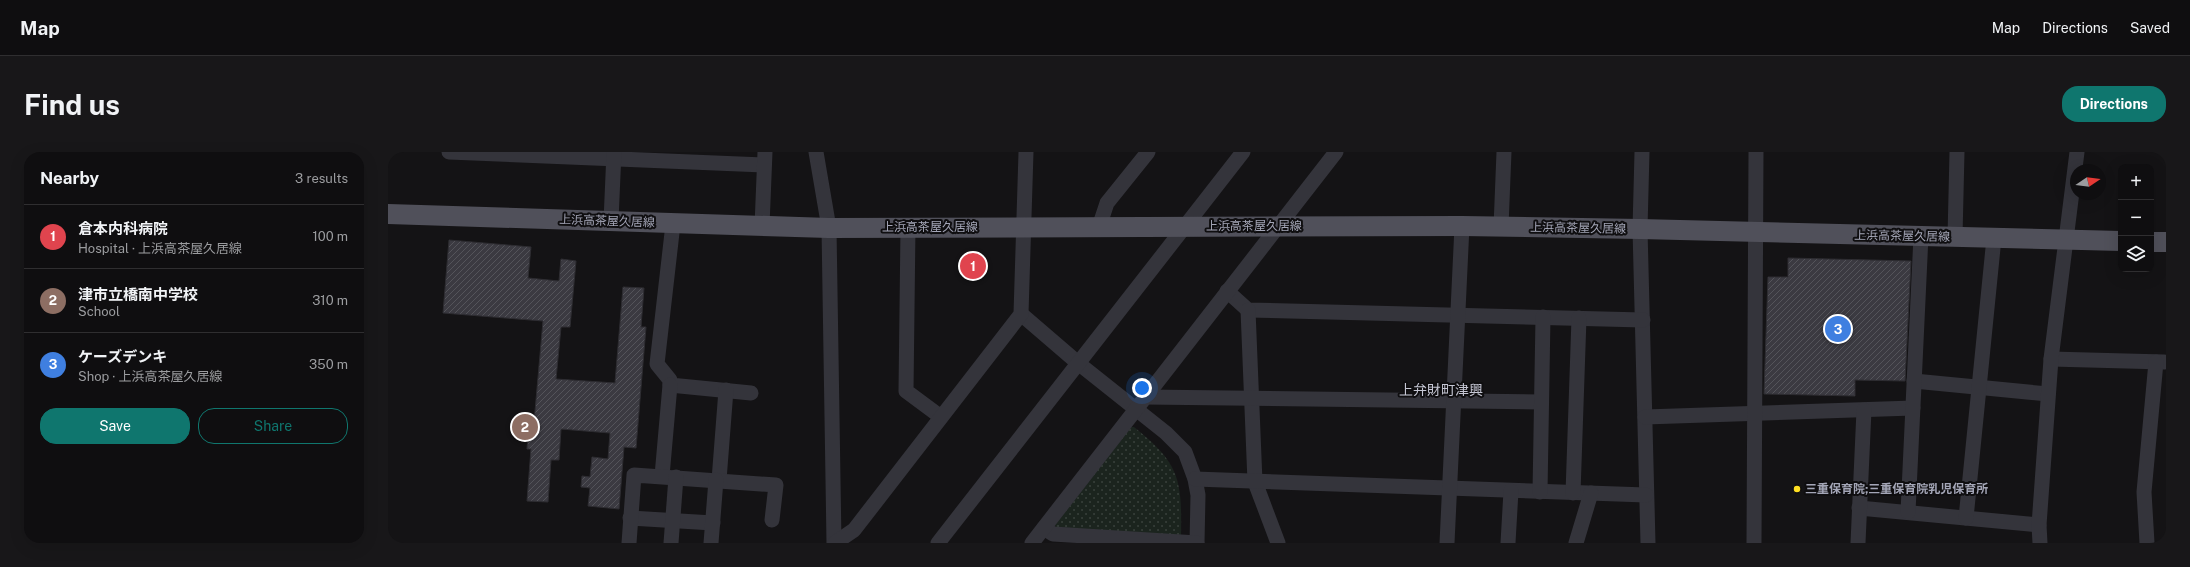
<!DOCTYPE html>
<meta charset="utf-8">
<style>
:root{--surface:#0f0e10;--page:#181719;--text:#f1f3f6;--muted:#9b9c9f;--line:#2f2e30;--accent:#0f766e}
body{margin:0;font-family:"Public Sans","Noto Sans JP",sans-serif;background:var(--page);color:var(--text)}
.controls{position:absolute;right:12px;top:12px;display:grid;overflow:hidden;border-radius:8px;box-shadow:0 4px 16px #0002}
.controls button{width:36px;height:36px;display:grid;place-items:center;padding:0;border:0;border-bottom:1px solid var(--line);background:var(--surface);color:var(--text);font:20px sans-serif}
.compass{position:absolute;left:1682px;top:12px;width:36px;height:36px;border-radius:50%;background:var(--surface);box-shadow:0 4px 16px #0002;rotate:77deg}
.you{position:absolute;left:754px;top:236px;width:14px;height:14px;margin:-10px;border:3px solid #fff;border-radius:50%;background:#1a73e8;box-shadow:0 0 0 6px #1a73e833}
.badge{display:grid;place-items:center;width:26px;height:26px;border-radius:50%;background:var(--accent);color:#fff;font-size:13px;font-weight:700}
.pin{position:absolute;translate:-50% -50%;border:2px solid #fff;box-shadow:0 1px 4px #0006}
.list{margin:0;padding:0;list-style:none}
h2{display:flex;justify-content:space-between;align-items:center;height:52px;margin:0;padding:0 16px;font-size:17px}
h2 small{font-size:13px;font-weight:400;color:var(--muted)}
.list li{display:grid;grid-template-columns:26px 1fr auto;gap:12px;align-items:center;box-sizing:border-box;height:64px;padding:0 16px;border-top:1px solid var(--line)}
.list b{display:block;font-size:15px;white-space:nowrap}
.list p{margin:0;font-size:13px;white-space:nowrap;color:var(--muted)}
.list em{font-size:13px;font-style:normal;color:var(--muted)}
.actions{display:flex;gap:8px;padding:12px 16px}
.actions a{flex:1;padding:9px 0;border:1px solid var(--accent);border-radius:16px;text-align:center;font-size:14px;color:var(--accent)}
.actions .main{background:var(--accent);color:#fff}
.icon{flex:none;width:22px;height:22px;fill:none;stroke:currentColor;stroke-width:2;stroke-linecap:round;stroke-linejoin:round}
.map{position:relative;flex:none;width:1778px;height:391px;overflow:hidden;border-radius:16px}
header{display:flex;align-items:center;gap:24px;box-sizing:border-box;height:56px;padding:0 20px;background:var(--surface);border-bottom:1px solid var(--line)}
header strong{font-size:19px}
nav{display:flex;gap:22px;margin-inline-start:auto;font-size:14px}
.intro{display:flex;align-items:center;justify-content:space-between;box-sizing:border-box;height:96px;padding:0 24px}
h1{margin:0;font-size:28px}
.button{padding:10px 18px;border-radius:16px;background:var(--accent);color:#fff;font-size:14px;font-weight:700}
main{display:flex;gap:24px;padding:0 24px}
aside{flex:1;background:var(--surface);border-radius:16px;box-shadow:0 4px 16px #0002}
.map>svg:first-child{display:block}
.green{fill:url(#green-dots)}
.building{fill:url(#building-hatch);stroke:#2e2d32}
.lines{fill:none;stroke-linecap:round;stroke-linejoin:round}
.minor{stroke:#34343b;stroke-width:15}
.major{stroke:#50505a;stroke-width:20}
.poi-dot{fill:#ffdf22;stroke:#0f0e10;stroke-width:1.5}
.labels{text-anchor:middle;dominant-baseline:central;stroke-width:4;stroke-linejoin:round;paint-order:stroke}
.street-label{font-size:12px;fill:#a4a6b7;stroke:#0f0e10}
.poi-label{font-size:12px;font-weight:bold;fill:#a4a6b7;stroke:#0f0e10;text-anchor:start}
.quarter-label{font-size:14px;fill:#c5c6d3;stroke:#0f0e10}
</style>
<header>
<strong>Map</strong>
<nav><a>Map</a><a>Directions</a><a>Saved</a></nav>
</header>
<div class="intro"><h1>Find us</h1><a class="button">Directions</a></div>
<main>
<aside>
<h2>Nearby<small>3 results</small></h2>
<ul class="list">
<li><span class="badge" style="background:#e0444e">1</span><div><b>倉本内科病院</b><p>Hospital · 上浜高茶屋久居線</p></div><em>100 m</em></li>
<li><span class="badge" style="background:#8d6e63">2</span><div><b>津市立橋南中学校</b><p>School</p></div><em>310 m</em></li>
<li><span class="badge" style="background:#3f7fe0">3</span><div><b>ケーズデンキ</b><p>Shop · 上浜高茶屋久居線</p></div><em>350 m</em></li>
</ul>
<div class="actions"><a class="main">Save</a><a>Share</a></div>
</aside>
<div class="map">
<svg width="1778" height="391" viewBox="0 0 1778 391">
<defs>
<pattern id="green-dots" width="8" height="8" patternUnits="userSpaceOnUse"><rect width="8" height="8" fill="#1b241e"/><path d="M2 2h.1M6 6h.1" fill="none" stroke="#39413c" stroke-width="1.8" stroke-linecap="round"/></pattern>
<pattern id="building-hatch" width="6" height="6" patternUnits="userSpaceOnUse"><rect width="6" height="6" fill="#3b3a41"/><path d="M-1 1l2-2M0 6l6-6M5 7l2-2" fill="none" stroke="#54545a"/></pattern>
</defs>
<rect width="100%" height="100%" fill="#141315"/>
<path class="green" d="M 742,275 L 746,275 C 791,311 794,326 793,383 L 669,379 L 667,373 Z"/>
<g class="building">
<path d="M 61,88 L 143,95 L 140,126 L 171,129 L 173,107 L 188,109 L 182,175 L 173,175 L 168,227 L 227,231 L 235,135 L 256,136 L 253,175 L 258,175 L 248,296 L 236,295 L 231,357 L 200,354 L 202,336 L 193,335 L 194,324 L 202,325 L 204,305 L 220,307 L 222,281 L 173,277 L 171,308 L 163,308 L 160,350 L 139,349 L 143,297 L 139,297 L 140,282 L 145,282 L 155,169 L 55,161 Z"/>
<path d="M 1400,106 L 1523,109 L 1517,229 L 1467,228 L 1467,244 L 1376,242 L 1380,125 L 1400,125 Z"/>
</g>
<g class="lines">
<g class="minor">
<path d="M 61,0 L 376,13"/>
<path d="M 428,0 L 441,76 L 446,391"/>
<path d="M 1254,0 L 1252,77 L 1260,391"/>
<path d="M 223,69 L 226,0"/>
<path d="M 285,72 L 269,212 L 282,228 L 282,233 L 363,241"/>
<path d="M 374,74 L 377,0"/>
<path d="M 520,75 L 518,239 L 553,265"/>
<path d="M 711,75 L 719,51 L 760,0"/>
<path d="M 1113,75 L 1116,0"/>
<path d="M 1567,85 L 1569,0"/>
<path d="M 839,139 L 860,158 L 1255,168"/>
<path d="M 860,158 L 867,330 L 890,391"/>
<path d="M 633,162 L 690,211 L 778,281 L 797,300 L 807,327 L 810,343 L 809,391"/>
<path d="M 1663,207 L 1776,210"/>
<path d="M 1526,229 L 1660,242"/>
<path d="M 757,245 L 1153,250"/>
<path d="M 1257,265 L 1525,256"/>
<path d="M 274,324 L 282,233"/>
<path d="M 807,327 L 1258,343"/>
<path d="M 331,328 L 338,238"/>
<path d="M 1152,340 L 1155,165"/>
<path d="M 1185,341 L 1191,166"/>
<path d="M 1471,356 L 1651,373"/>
<path d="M 1520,360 L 1533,84"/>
<path d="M 242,366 L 325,371"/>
<path d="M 1578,366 L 1606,86"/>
<path d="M 656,376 L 665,382 L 809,391"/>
<path d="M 241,391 L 246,323 L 388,333 L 384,368"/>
<path d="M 283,391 L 288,325"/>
<path d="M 323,391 L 328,328"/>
<path d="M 447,391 L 466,378 L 633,162 L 638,0"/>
<path d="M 550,391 L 855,0"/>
<path d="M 644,391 L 948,0"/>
<path d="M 1059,391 L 1074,74"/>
<path d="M 1120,391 L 1123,339"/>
<path d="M 1188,391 L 1203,341"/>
<path d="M 1366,391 L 1368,0"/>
<path d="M 1470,391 L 1476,258"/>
<path d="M 1652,391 L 1651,373 L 1663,207 L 1689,0"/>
<path d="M 1759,391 L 1756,340 L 1768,210"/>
</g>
<g class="major">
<path d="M 0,62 L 441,76 L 1074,74 L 1252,77 L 1733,89"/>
<path d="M 1763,90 L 1778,90"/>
</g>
</g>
<circle class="poi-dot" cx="1409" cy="337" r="4"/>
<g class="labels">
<g class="street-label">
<text transform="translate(219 69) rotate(2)">上浜高茶屋久居線</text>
<text x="866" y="74">上浜高茶屋久居線</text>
<text x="542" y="75">上浜高茶屋久居線</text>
<text transform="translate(1190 76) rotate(1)">上浜高茶屋久居線</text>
<text transform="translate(1514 84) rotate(1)">上浜高茶屋久居線</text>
</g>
<g class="poi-label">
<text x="1417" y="337">三重保育院;三重保育院乳児保育所</text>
</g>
<g class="quarter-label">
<text x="1053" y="238">上弁財町津興</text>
</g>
</g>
</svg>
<div class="controls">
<button>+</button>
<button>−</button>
<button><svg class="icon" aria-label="layers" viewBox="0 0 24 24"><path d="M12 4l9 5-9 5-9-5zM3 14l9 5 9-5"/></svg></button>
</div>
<svg class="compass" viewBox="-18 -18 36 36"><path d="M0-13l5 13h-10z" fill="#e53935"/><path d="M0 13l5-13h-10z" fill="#9b9c9f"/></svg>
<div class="you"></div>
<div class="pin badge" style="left:585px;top:114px;background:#e0444e">1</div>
<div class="pin badge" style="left:137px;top:275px;background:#8d6e63">2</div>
<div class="pin badge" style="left:1450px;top:177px;background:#3f7fe0">3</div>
</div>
</main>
